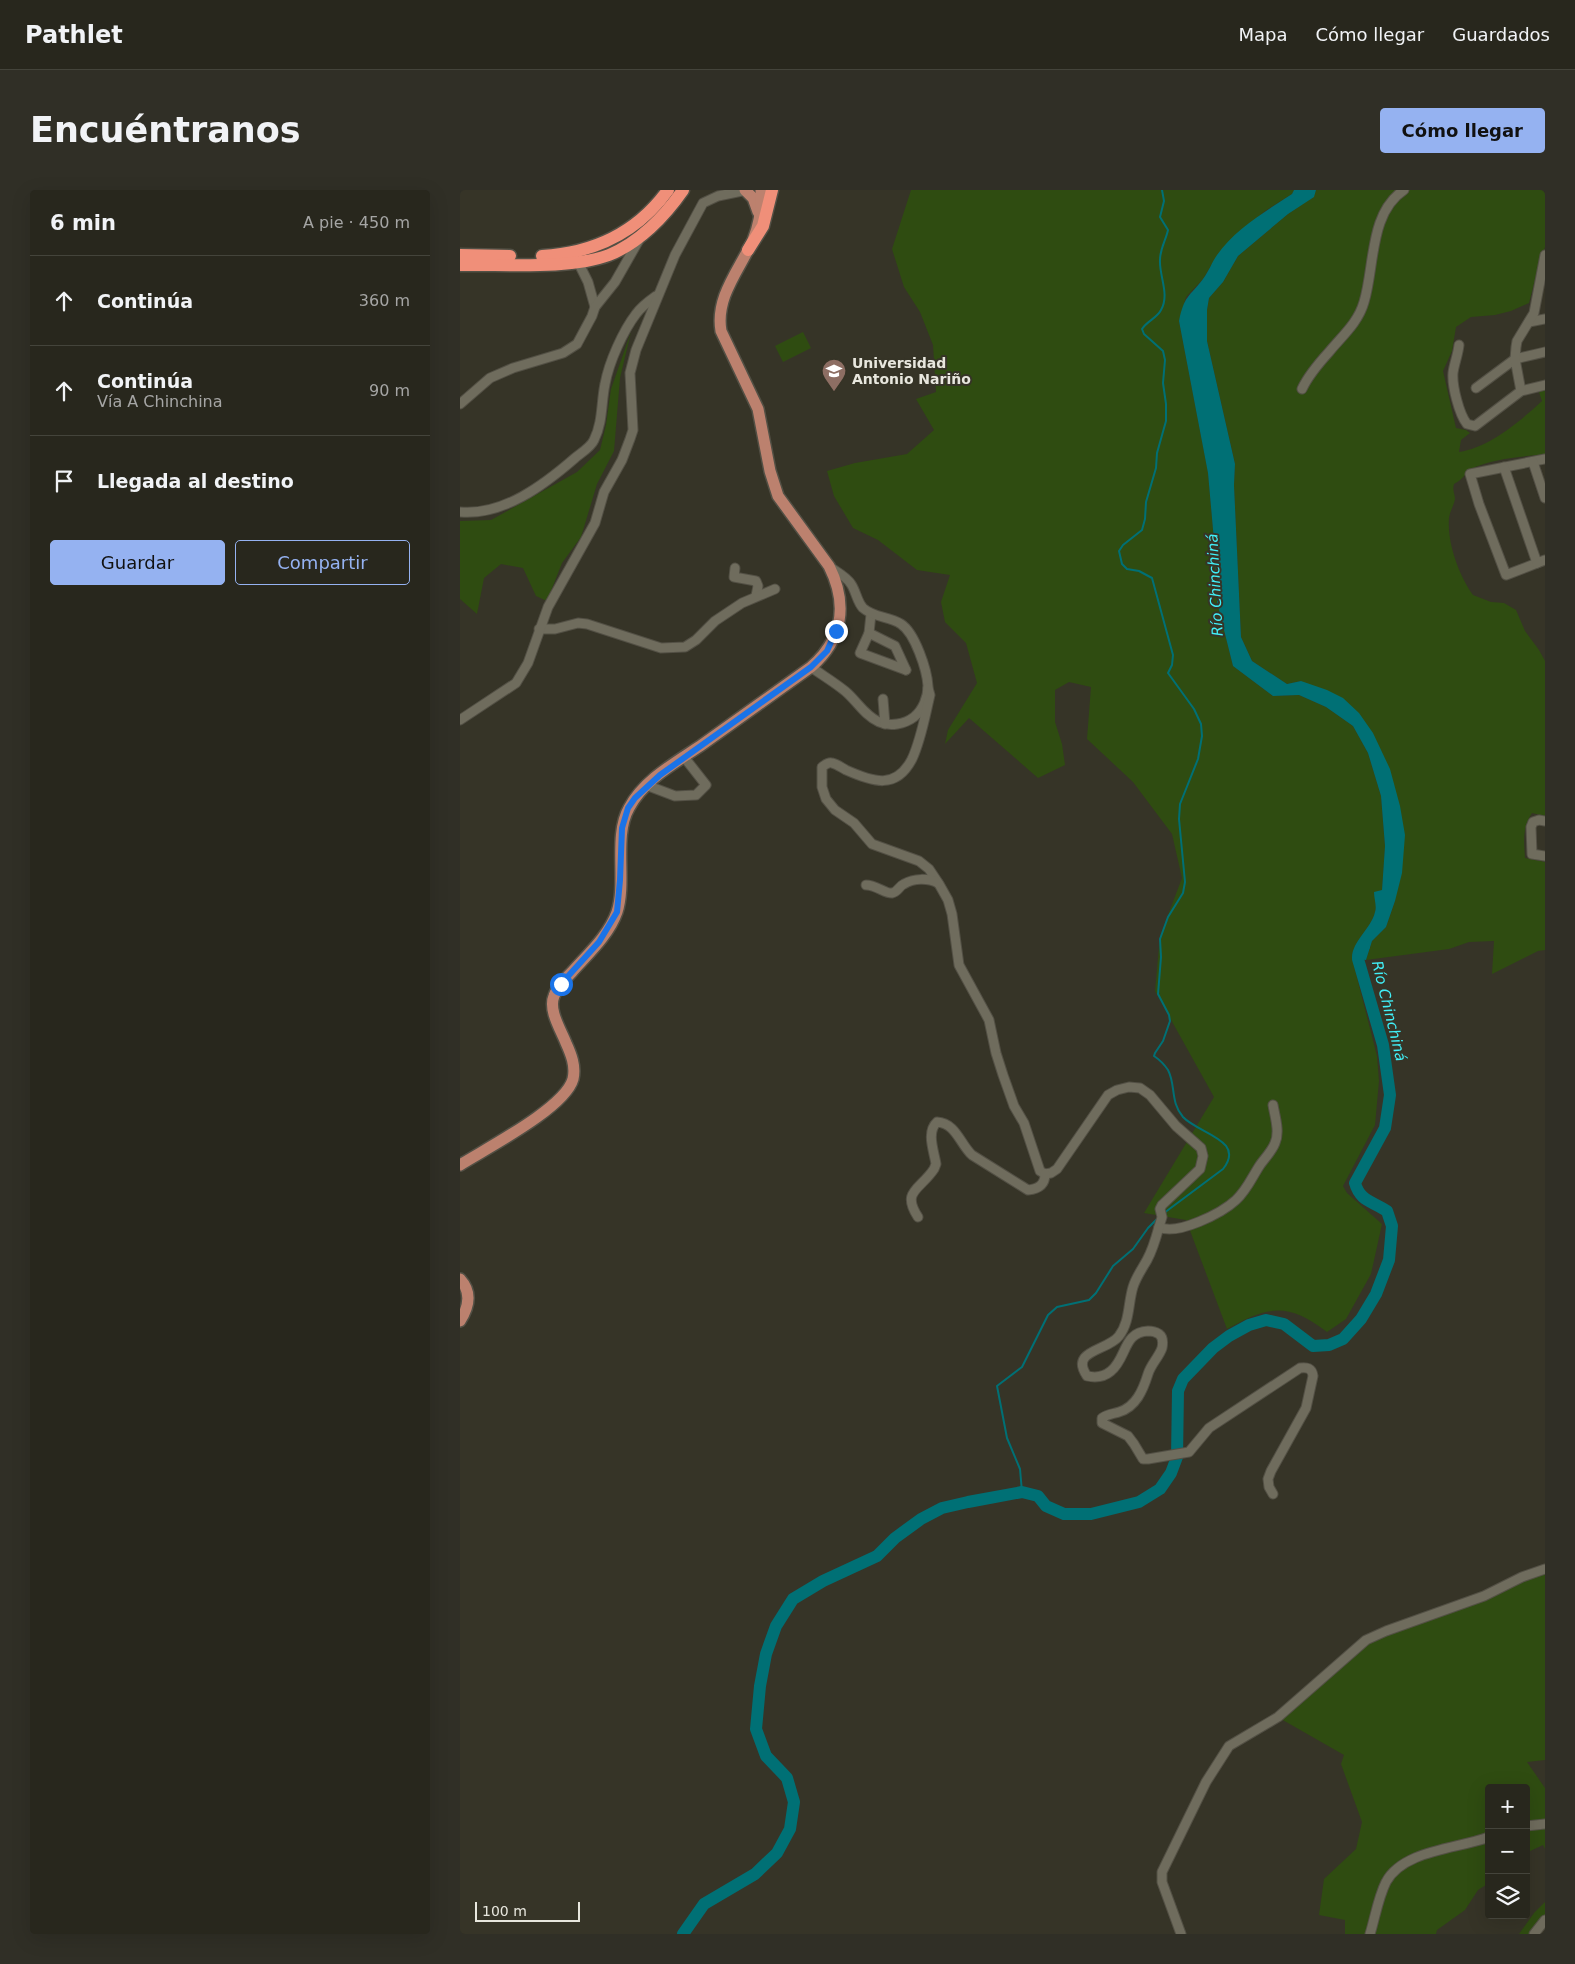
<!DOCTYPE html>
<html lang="es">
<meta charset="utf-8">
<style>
:root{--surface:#28271d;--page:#302f26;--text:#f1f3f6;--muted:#a5a5a4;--line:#44443b;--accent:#95b2f1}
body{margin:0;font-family:"DejaVu Sans",sans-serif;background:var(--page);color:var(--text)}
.controls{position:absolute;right:15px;bottom:15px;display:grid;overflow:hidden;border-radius:5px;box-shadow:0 5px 20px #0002}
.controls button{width:45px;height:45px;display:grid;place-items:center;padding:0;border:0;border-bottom:1px solid var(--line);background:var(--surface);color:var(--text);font:25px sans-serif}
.scale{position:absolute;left:15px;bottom:12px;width:105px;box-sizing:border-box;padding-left:5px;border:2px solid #e8e7de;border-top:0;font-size:14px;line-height:18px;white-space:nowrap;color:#e8e7de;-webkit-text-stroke:4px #363427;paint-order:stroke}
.stop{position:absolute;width:15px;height:15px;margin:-11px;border:4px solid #1a73e8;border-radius:50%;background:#fff}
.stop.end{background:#1a73e8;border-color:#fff;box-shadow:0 1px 5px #0008}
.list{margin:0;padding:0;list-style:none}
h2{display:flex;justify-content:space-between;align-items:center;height:65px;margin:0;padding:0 20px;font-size:21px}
h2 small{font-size:16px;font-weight:400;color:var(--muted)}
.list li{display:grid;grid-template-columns:32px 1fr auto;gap:15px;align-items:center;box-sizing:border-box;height:90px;padding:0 20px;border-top:1px solid var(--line)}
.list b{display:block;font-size:19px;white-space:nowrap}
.list p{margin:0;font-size:16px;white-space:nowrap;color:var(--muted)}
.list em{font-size:16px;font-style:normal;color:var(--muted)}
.actions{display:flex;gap:10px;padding:15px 20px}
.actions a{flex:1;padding:11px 0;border:1px solid var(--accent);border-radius:5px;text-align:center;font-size:18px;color:var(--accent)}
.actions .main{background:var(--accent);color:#111}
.icon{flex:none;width:28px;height:28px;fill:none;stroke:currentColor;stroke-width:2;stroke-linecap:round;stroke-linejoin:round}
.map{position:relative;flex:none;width:1085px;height:1744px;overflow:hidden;border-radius:5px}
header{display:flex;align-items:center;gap:30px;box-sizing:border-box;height:70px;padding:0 25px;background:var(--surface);border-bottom:1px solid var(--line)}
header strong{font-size:24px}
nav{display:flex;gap:28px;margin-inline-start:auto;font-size:18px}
.intro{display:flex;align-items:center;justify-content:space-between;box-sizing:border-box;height:120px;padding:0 30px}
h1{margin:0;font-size:35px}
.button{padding:12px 22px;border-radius:5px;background:var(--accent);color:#111;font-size:18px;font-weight:700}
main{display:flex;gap:30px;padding:0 30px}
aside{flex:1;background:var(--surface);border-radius:5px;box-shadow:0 5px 20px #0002}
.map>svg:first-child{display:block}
.green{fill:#2f4c11}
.water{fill:#007075}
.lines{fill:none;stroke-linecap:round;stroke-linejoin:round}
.stream{stroke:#007075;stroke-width:2}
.river{stroke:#007075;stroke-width:12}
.minor-casing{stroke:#535045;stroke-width:11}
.major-casing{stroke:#535045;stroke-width:14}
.highway-casing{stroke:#535045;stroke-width:15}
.minor{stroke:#6f6c5d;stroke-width:9}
.major{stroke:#bc816e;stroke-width:11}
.highway{stroke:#f08f79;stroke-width:12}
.route{stroke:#1a73e8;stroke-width:6}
.labels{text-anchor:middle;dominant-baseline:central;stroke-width:4;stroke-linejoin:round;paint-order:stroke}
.poi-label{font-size:14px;font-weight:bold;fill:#e8e7de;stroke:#363427;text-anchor:start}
.water-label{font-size:15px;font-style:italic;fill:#41eff7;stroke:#363427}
</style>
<header>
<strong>Pathlet</strong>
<nav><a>Mapa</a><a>Cómo llegar</a><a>Guardados</a></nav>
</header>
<div class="intro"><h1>Encuéntranos</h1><a class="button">Cómo llegar</a></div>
<main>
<aside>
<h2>6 min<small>A pie · 450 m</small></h2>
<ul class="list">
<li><svg class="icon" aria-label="ahead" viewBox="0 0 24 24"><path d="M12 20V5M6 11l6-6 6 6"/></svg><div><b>Continúa</b></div><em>360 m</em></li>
<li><svg class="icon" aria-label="ahead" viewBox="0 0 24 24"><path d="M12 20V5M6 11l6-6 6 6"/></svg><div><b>Continúa</b><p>Vía A Chinchina</p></div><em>90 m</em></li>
<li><svg class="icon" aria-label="arrive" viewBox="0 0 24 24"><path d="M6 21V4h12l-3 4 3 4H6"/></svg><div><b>Llegada al destino</b></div></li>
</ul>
<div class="actions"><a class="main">Guardar</a><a>Compartir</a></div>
</aside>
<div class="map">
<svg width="1085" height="1744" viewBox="0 0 1085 1744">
<rect width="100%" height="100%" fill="#363427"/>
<g class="green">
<path d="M 451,0 L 834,0 L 832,4 L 805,21 L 773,48 L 758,64 L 743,89 L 726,107 L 719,131 L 748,282 L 755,362 L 757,412 L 773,476 L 813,506 L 839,505 L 866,517 L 893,536 L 908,563 L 921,606 L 925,657 L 922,700 L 914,703 C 915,708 917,717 915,723 C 910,739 893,751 892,768 L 917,866 L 919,891 L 915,935 L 883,996 L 887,1003 L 922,1034 L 911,1084 L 886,1129 L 867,1142 C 827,1112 808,1116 767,1139 L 726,1030 L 684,1023 L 754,907 L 695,801 L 700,746 L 722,688 L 712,644 L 673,592 L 627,549 L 631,497 L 609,492 L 595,500 L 595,532 L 602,554 L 605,575 L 578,588 L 509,528 L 485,554 L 488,540 L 517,493 L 506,453 L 485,432 L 481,412 L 490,385 L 457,380 L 418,350 L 393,338 L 374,306 L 367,281 L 395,273 L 447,264 L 474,240 L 456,209 L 476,202 L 473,155 L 460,122 L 444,97 L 432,59 Z"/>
<path d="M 856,0 L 1085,0 L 1085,57 L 1079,74 L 1069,113 L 1051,121 L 1035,125 L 1011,127 L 996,137 L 992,161 L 983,181 L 996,238 L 1006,240 L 1010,243 L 1001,250 L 999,262 C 1030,257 1059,232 1082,211 L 1079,202 L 1085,200 L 1085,264 C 1062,267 1033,268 1011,279 C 1006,282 1004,289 994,294 C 992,300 995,304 995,309 C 994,315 990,321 989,328 C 987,353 999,385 1013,405 L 1031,412 L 1044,413 L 1056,420 L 1065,441 L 1079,460 L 1085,471 L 1085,626 L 1072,623 C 1062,638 1064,651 1065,668 L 1085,672 L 1085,760 L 1078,761 L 1032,784 L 1034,751 L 1009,752 L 989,759 L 906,770 L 912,751 L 926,737 L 935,711 L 913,543 L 841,491 L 827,494 L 792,471 L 781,447 L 774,295 L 775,274 L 747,151 L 747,120 L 749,108 L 763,92 L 778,66 L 828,24 L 853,7 Z"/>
<path d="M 171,142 L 160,188 L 154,261 L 137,294 L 121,347 L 102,373 L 87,411 L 76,406 L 63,378 L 41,374 L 24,388 L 17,424 L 0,409 L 0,331 L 31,330 L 117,282 L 140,260 L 146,235 L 151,199 Z"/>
<path d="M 343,142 L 351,158 L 323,172 L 315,156 Z"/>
<path d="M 1085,1382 L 1085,1570 L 1067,1572 L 1085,1598 L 1085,1659 L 1083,1655 L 1066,1663 L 1066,1598 L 1029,1598 L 1029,1693 L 1018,1700 L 1005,1720 L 977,1740 L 976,1744 L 885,1744 L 885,1730 L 859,1725 L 864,1689 L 896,1659 L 902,1632 L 881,1574 L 884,1565 L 821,1529 L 908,1453 Z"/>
<path d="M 1085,1712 L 1085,1725 L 1070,1744 L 1059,1744 L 1074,1723 Z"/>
</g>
<path class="water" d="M 834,0 L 856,0 L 854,7 L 828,24 L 778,66 L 763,92 L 749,108 L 747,120 L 747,151 L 775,274 L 774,295 L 781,447 L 792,471 L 827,494 L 841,491 L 867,500 L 883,508 L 899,523 L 913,543 L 930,579 L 940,616 L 945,645 L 942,683 L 935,711 L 926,737 L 912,751 L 906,770 L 892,768 C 892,751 911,739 915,722 C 917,717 914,708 914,702 L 922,700 L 925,656 L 921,606 L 908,563 L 893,536 L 866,517 L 839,505 L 813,506 L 773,476 L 757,412 L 755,362 L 748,283 L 719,131 C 724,106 729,107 743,89 C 749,81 752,72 757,65 C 775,39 806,21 832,4 Z"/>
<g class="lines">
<g class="stream">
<path d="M 702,0 L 704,11 L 700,27 L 708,40 C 706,50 700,58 700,70 C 699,86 710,104 701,120 C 697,128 687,131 682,139 L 684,144 L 703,161 L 705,170 L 703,193 L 706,214 L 706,231 L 697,263 L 696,278 L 686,312 L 685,329 L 682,340 L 663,355 L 659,361 L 662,374 L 667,379 L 679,381 L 692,388 L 713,465 L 712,475 L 708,483 L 734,519 L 741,534 L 742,546 L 738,569 L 720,614 L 719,629 L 725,692 L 723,703 L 708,727 L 700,749 L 701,767 L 698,804 L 709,825 L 710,831 L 703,851 L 695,863 L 694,866 C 700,870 704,874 708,880 C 716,895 710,912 723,927 C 739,944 786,950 763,979 L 704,1023"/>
<path d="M 562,1302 L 560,1279 L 547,1248 L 537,1196 L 562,1177 L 588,1125 L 597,1117 L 629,1110 L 636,1103 L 653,1076 L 673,1059 L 688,1038 L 697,1029"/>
</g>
<path class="river" d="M 223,1744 L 244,1714 L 295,1684 L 317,1663 L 330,1639 L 334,1612 L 327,1588 L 306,1566 L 296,1539 L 300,1496 L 306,1464 L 316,1436 L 333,1409 L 363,1391 L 417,1366 L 435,1348 L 461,1329 L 482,1318 L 508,1312 L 562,1302 L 578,1306 L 586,1316 L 604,1324 L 631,1324 L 679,1312 L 700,1299 L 711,1283 L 717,1267 L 718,1201 L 723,1189 L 753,1158 L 769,1146 L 789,1135 L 806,1130 L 824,1134 L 853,1156 L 869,1155 L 883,1149 L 901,1129 L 916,1104 L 929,1070 L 932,1036 L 927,1021 C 912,1011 900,1011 895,993 L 925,938 L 930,905 L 923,855 L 898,769 L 904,756"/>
<defs>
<g id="minor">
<path d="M 118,72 L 128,92 L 135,117"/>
<path d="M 1069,132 L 1085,129"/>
<path d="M 999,155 C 998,165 994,174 993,183 C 992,196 999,224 1007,234 L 1015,236 L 1061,201 L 1085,195"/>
<path d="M 1016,198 L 1055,169 L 1085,162"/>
<path d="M 842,199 C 848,186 859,173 869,162 C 882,146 898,133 904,112 C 915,76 909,23 944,0"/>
<path d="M 1061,201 L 1055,169 L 1056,157 L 1057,151 L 1074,123 L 1085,65"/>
<path d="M 0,214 L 30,188 L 53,178 L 103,163 L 117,154 L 132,126 L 135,117 L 155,92 L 179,50"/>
<path d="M 1085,269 L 1010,284 L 1019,314 L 1046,385 L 1085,370"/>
<path d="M 1073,272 L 1085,308"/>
<path d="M 1044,277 L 1077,373"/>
<path d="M 0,322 C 43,326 84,295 115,268 C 121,263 131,257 134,250 C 143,232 141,213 145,194 C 149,172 163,141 176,124 C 181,117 189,111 196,106"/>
<path d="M 275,378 L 274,387 L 296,391 L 298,396 L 296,406"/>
<path d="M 411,424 L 409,443 L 400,463 L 446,480"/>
<path d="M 79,439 L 95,439 L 118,433 L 127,434 L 201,458 L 225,457 L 236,450 L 255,431 L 282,413 L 315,399"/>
<path d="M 409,443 L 435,456 L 446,480"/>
<path d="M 351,477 C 362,485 374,492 385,501 C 397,511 404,525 419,532 C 430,537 445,534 454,527 C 463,520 468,507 468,496 C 467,480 455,443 441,434 C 429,426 414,428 403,418 C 397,412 396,401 391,394 C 387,387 377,382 370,377"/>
<path d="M 468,498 L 470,505 C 465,526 461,550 452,569 C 436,600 413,592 386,580 C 382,578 377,574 372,573 C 368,572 365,575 362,577 L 362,597 L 366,609 L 375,620 L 394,633 L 412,654 L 459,671 L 469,679 L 479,694 L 488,710 L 492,724 L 499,775 L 529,830 L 536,863 L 543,885 L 554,916 L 564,933 L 580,981 L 585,984 L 591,983 L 597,979 L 648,905 L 657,900 L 669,897 L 680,898 L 690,905 L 716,936 L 741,958 L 743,966 L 740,979 L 702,1015 L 700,1019 L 702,1027 L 699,1037 C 717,1046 762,1023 776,1010 C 787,1000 792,987 800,975 C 805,968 812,961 815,953 C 820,942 815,927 813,915"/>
<path d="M 423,509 L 425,534"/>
<path d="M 0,530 L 56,493 L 68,473 L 88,417 L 135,333 L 144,302 L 162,270 L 170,249 L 173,240 L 170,183 L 176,160 L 215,65 L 243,13 L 258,6 L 287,0"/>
<path d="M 186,595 L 215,606 L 236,605 L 246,595 L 224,567"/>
<path d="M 1085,631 L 1079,630 L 1073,632 L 1071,637 L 1072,664 L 1085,666"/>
<path d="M 406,695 C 416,695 426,704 432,703 C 438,702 439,696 444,694 C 454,688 468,688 478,693"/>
<path d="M 458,1027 C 441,1001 460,1000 474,979 L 476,974 C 474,961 466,942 477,932 C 496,933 500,954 512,965 L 568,1000 C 578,999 585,995 585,984"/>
<path d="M 699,1037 C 696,1048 693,1059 687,1070 C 682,1079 676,1087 673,1097 C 668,1113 670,1132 659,1146 C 648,1161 609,1160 627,1186 C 636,1188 644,1187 651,1181 C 667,1168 663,1142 688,1141 C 691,1141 696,1142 699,1144 C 703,1147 703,1153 702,1158 C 699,1167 691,1174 688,1184 C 683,1200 676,1217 659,1222 C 653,1224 648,1224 642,1228 L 642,1233 L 668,1246 L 674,1254 L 683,1269 L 688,1269 L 729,1262 L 749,1238 L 840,1178 C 847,1177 852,1178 853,1186 L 846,1218 L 811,1281 L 808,1289 L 809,1297 L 813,1304"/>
<path d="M 1066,1636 L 1085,1634"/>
<path d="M 721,1744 L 702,1692 L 702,1682 L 746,1592 L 769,1556 L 818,1527 L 906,1450 L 926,1441 L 1024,1406 L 1062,1387 L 1085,1379"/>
<path d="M 910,1744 C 915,1728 918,1708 926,1692 C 943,1660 997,1659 1029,1647"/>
<path d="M 1074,1744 L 1085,1730"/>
</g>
<g id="major">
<path d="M 285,0 L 293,8 L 298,22"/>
<path d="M 0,975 C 27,958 105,918 113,889 C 116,876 111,864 106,853 C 101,840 88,820 94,806 C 97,797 105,789 112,782 C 128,764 149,745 157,722 C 167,692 153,646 169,618 C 184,589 217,572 243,554 C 279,528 315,503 351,477 C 383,449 388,414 369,376 L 318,306 L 310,281 L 298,219 L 261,141 C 255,107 280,79 293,50 C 299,35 302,16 301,0"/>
<path d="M 0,1089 C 12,1102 9,1117 0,1131"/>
</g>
<g id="highway">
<path d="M 288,60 L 303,36 L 312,0"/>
<path d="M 0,65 L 50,66"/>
<path d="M 82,66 C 134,63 177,43 208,0"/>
<path d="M 0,75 C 43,74 109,80 149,65 C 179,53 205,26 223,0"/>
</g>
</defs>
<use href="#minor" class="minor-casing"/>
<use href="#major" class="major-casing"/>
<use href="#highway" class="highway-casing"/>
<use href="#minor" class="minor"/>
<use href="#major" class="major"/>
<use href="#highway" class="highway"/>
</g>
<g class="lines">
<path class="route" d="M 101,794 L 139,752 L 157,722 L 160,690 L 162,638 L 168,618 L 175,608 L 200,585 L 351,477 L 367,461 L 376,441"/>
</g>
<defs>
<symbol id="university-pin" viewBox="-11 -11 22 30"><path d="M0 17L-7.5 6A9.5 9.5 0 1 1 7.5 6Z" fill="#8d6e63" stroke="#363427"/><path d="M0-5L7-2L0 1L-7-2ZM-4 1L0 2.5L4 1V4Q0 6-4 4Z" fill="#fff"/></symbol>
</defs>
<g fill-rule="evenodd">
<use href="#university-pin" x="360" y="167" width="28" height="38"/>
</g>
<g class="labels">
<g class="poi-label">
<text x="392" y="173">Universidad<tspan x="392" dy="16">Antonio Nariño</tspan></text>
</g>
<g class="water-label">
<text transform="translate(755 395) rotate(-93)">Río Chinchiná</text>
<text transform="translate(929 821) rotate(76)">Río Chinchiná</text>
</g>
</g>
</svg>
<div class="controls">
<button>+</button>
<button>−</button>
<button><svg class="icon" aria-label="layers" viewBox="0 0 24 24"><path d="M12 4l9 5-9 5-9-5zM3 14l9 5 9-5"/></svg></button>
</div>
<div class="scale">100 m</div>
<div class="stop" style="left:101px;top:794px"></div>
<div class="stop end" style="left:376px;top:441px"></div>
</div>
</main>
